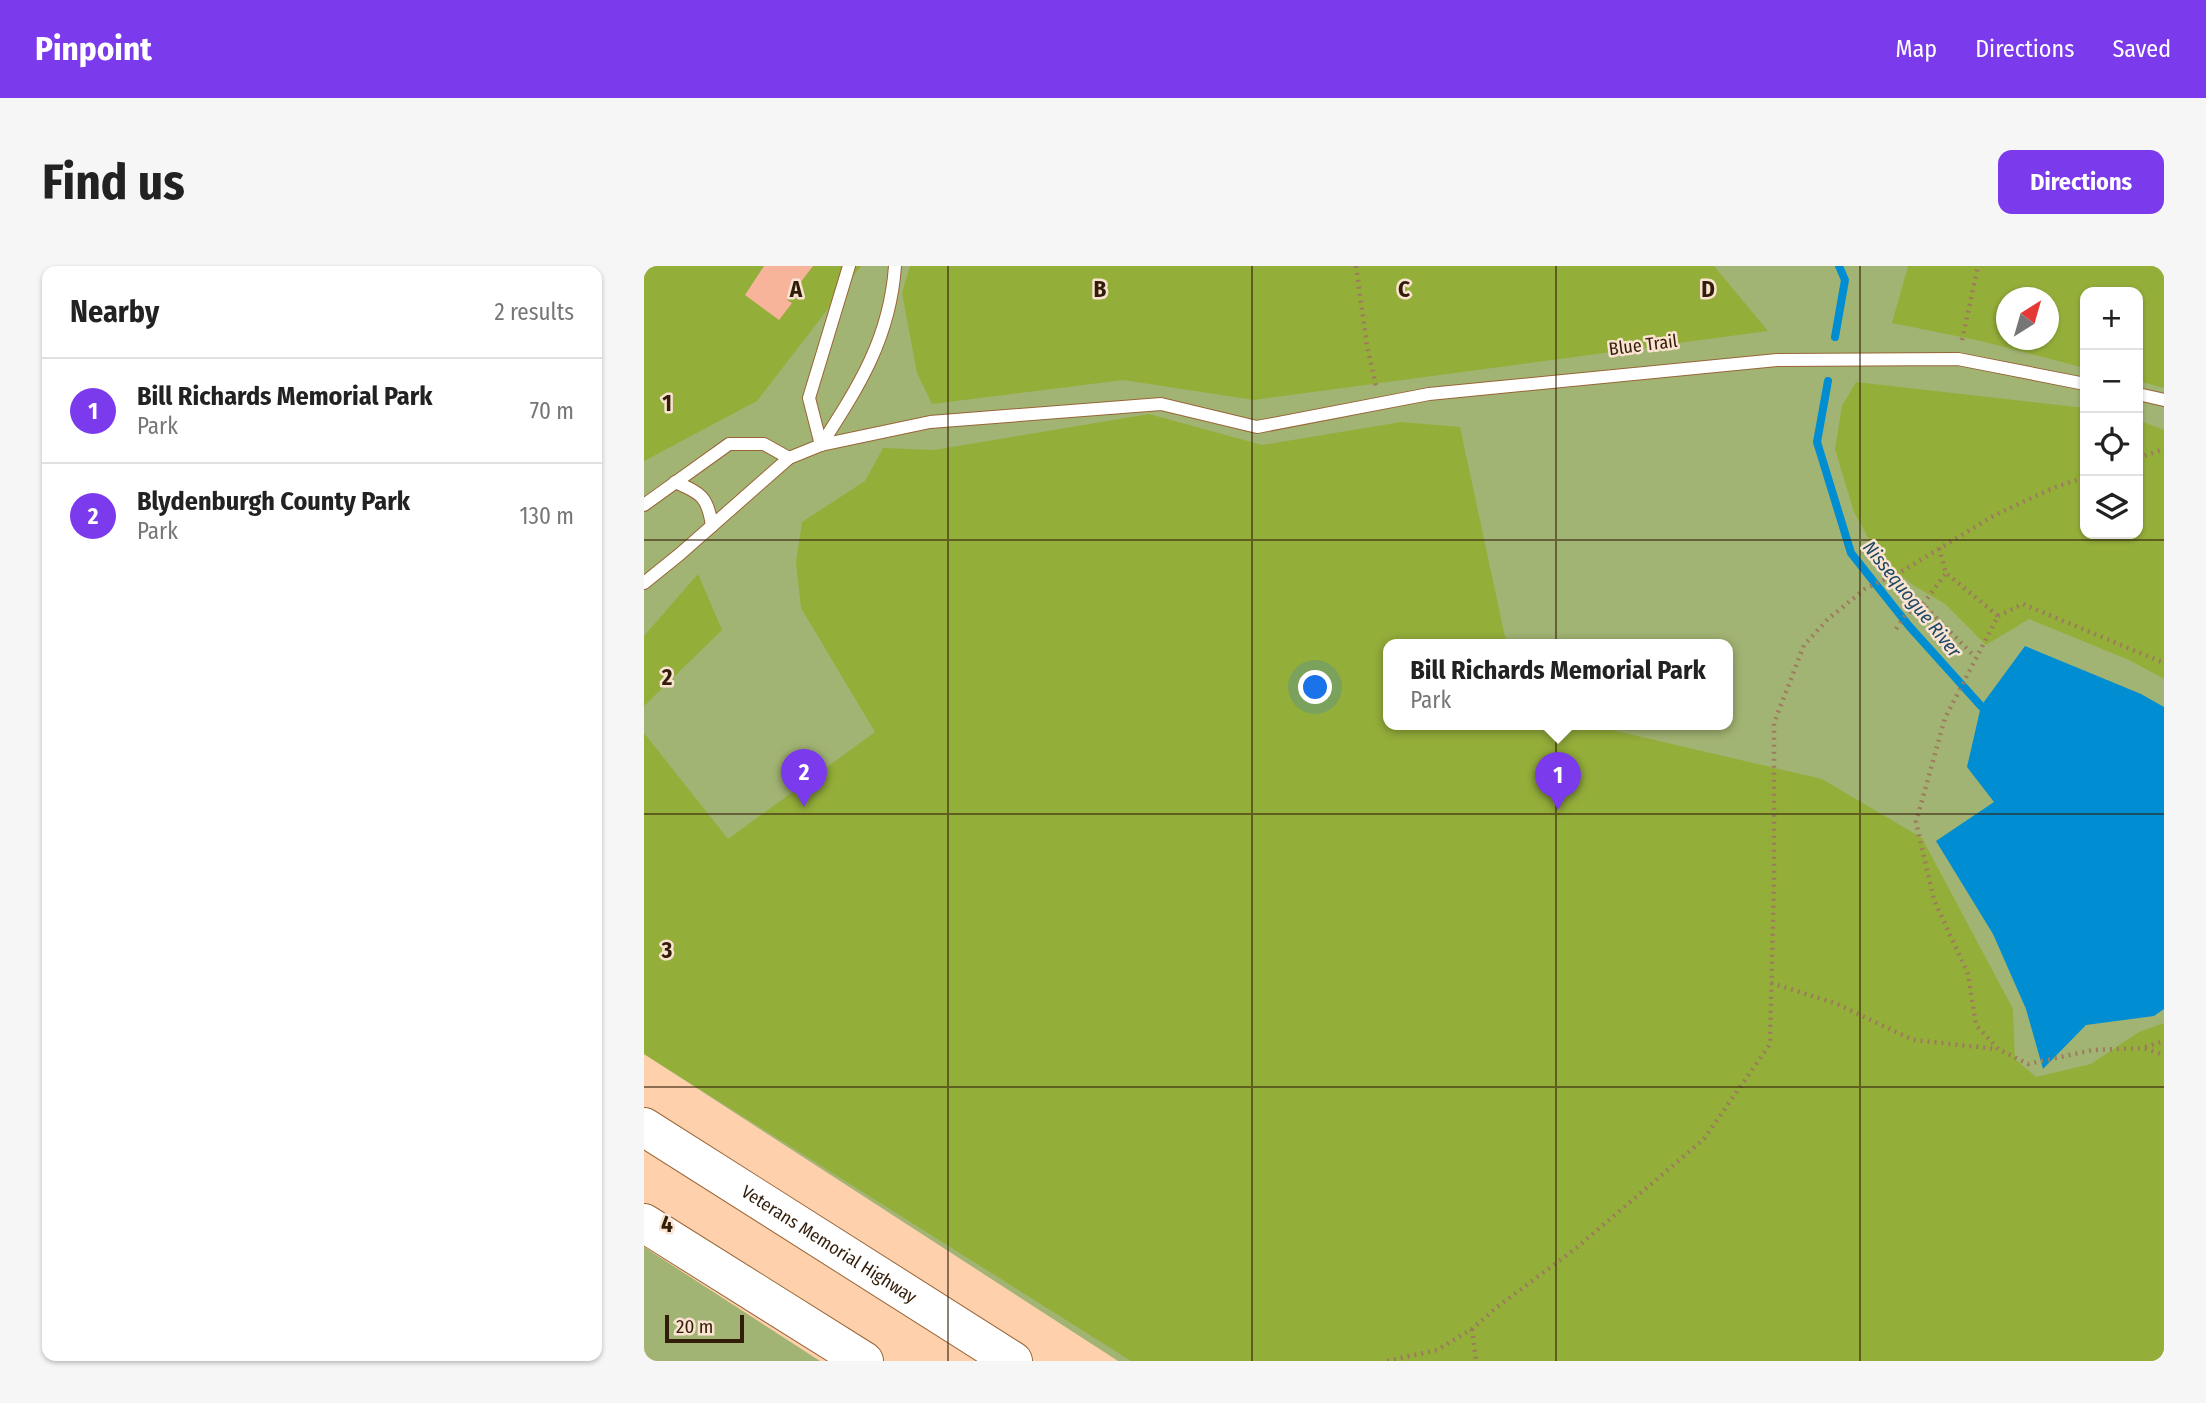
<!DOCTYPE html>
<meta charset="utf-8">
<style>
:root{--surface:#fff;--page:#f6f6f6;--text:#222;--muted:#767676;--line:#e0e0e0;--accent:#7c3aed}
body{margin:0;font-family:"Fira Sans Condensed",sans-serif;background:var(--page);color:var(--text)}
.controls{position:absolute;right:21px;top:21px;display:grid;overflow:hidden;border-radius:14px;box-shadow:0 2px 5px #0004}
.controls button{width:63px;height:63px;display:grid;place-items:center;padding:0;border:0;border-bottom:2px solid var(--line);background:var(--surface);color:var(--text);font:35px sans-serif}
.compass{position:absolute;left:1352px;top:21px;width:63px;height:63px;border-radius:50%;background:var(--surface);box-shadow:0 2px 5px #0004;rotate:37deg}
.scale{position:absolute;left:21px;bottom:18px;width:79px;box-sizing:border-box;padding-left:7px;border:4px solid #321d09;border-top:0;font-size:19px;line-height:24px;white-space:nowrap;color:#321d09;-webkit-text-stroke:5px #fae3d0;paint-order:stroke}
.you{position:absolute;left:672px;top:422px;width:24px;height:24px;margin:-18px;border:5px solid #fff;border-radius:50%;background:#1a73e8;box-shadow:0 0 0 10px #1a73e833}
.badge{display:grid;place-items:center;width:46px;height:46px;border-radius:50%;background:var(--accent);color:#fff;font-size:23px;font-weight:700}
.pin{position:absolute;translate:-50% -58px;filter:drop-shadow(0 2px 4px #0008)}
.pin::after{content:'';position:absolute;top:37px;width:24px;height:21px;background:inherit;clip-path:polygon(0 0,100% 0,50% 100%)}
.popup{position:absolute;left:739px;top:373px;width:350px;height:91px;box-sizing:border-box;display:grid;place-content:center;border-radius:14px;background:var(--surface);filter:drop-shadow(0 2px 5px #0005);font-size:23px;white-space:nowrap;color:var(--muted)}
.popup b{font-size:26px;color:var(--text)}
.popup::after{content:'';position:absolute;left:50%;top:100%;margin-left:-14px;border:14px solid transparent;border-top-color:var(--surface)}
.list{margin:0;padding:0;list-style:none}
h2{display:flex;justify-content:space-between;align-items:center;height:91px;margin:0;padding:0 28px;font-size:30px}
h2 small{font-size:23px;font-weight:400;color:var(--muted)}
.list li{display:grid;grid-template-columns:46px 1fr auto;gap:21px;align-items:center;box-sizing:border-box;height:105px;padding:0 28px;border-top:2px solid var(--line)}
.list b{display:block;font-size:26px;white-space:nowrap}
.list p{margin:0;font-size:23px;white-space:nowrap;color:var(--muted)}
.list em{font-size:23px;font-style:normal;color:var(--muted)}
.icon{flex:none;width:38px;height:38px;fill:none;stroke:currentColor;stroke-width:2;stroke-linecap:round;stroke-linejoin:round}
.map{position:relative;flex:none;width:1520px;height:1095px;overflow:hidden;border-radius:14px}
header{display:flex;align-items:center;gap:42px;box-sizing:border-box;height:98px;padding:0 35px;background:var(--accent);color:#fff}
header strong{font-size:33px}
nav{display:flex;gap:38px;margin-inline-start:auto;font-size:24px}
.intro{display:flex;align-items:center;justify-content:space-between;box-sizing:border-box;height:168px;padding:0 42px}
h1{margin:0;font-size:49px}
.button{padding:18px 32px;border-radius:14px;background:var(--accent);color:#fff;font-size:24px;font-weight:700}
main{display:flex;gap:42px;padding:0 42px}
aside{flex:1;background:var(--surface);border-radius:14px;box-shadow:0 2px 5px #0004}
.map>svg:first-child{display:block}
.green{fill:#a2b473;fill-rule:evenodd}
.forest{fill:#94ae3a;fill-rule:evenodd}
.water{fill:#018dd2}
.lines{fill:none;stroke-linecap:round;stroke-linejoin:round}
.stream{stroke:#018dd2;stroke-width:8}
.building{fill:#f7b49b}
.service-casing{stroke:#986537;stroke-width:14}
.trunk-casing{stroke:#986537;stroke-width:40}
.path{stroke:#9e7b5e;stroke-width:4.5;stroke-dasharray:2 5;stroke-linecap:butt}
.service{stroke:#fff;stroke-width:12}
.trunk{stroke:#fff;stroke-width:38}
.grid{fill:none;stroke:#321d09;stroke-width:2;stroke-opacity:0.55}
.labels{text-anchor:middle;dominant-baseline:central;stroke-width:5;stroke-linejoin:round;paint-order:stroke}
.street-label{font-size:18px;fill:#321d09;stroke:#fae3d0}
.water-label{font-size:19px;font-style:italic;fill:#1b4764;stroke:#fae3d0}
.grid-label{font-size:23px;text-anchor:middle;font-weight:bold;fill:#321d09;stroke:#fae3d0;stroke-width:5;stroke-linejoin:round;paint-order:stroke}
</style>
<header>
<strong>Pinpoint</strong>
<nav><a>Map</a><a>Directions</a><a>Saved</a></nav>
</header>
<div class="intro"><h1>Find us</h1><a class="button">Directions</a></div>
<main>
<aside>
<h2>Nearby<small>2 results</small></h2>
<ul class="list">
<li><span class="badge">1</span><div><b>Bill Richards Memorial Park</b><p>Park</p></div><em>70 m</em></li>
<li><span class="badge">2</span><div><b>Blydenburgh County Park</b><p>Park</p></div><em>130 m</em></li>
</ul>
</aside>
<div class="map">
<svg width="1520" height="1095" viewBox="0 0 1520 1095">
<rect width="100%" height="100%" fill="#fed0ab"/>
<g class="green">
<path d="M 0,0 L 1520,0 L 1520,1095 L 474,1095 L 0,788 ZM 1441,26 L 1494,26 L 1494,268 L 1441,268 ZM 1363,32 L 1405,32 L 1405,74 L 1363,74 ZM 744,378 L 1084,378 L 1084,458 L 744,458 Z"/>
<path d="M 0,981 L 176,1095 L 0,1095 Z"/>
</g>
<g class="forest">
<path d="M 0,0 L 217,0 L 113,135 L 0,195 Z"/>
<path d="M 266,0 L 1070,0 L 1124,65 L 610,134 L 479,114 L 288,138 L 273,107 L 258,27 Z"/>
<path d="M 1264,0 L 1520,0 L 1520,122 L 1494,115 L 1494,26 L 1441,26 L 1441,102 L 1337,75 L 1248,57 ZM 1363,32 L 1405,32 L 1405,74 L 1363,74 Z"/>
<path d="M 1212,116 L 1441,142 L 1441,268 L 1494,268 L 1494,154 L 1520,164 L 1520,413 L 1485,394 L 1385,353 L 1342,379 L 1301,338 L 1269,319 L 1236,293 L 1210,246 L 1191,183 L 1198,140 Z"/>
<path d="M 505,148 L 618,179 L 757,156 L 816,161 L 861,371 L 868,378 L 744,378 L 744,458 L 942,458 L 1178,513 L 1278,572 L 1369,743 L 1371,793 L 1392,811 L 1447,798 L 1495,766 L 1520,757 L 1520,1095 L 487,1095 L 0,788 L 0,467 L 84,573 L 231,466 L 157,342 L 152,296 L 158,256 L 221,215 L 239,182 L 290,184 Z"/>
<path d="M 54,308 L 78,364 L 0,440 L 0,370 Z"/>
</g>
<path class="water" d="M 1381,380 L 1497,428 L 1520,441 L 1520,743 L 1510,750 L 1442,759 L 1399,803 L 1382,743 L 1349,668 L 1292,575 L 1350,536 L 1323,501 L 1337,440 Z"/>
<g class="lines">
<g class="stream">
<path d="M 1191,71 L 1201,14 L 1195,0"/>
<path d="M 1184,115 L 1173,176 L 1207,287 L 1265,360 L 1337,440 L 1345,446"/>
</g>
</g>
<path class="building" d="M 120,0 L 169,0 L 143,34 L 148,37 L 135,54 L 101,29 Z"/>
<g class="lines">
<defs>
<g id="service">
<path d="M 1494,128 L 1520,134"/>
<path d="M 177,179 C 215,120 246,72 251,0"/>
<path d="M 177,179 L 165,132 L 205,0"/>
<path d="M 31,216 C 57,227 64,231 68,260"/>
<path d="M 0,239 L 85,178 L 120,178 L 145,192"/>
<path d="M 0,317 L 36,288 L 145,192 L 177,179 L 286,156 L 517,138 L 613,161 L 785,128 L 1133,94 L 1314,93 L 1441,118"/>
</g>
<g id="trunk">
<path id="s1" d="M 0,861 L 369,1095"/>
<path d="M 0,957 L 220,1095"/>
</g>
</defs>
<use href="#service" class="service-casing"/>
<use href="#trunk" class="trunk-casing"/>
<g class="path">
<path d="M 712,0 L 723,80 L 732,120"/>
<path d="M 1318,74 L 1334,0"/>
<path d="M 1494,192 L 1520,183"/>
<path d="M 1295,282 L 1302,307 L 1354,350 L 1301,452 L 1272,556 L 1290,634 L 1324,708 L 1332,759 L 1354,783 L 1384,798 L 1449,784 L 1499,782 L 1520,789"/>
<path d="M 1279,338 L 1302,307"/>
<path d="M 1354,350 L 1379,338 L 1520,397"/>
<path d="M 1252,363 L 1262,348 L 1279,338 L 1331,391"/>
<path d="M 1127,717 L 1191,737 L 1269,774 L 1353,783"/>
<path d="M 1501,781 L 1520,775"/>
<path d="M 828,1063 L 832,1095"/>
<path d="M 743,1095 L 793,1084 L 828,1063 L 853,1041 L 931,983 L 1060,873 L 1126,778 L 1130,615 L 1130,457 L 1160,379 L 1184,353 L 1221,323 L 1260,304 L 1349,250 L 1409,222 L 1441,211"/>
</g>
<use href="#service" class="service"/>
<use href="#trunk" class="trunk"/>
</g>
<path class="grid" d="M 304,0 L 304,1095M 608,0 L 608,1095M 912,0 L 912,1095M 1216,0 L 1216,1095M 0,274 L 1520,274M 0,548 L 1520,548M 0,821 L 1520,821"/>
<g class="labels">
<g class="street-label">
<text transform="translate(999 79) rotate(-7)">Blue Trail</text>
<text stroke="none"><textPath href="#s1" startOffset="219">Veterans Memorial Highway</textPath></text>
</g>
<g class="water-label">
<text transform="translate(1268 333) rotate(51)">Nissequogue River</text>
</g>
</g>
<g class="grid-label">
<text x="152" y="31">A</text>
<text x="456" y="31">B</text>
<text x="760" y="31">C</text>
<text x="1064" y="31">D</text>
<text x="23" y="145">1</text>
<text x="23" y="419">2</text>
<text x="23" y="692">3</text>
<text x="23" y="966">4</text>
</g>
</svg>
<div class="controls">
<button>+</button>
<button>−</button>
<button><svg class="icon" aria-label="locate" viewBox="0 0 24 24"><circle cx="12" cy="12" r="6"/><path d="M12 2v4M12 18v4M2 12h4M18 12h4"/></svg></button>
<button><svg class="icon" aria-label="layers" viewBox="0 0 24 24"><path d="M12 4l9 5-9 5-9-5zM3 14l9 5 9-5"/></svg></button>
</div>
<svg class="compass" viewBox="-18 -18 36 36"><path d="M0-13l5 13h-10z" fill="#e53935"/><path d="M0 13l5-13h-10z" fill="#767676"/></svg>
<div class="scale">20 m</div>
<div class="you"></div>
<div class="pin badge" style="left:914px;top:544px">1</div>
<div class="popup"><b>Bill Richards Memorial Park</b>Park</div>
<div class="pin badge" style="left:160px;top:541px">2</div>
</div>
</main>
